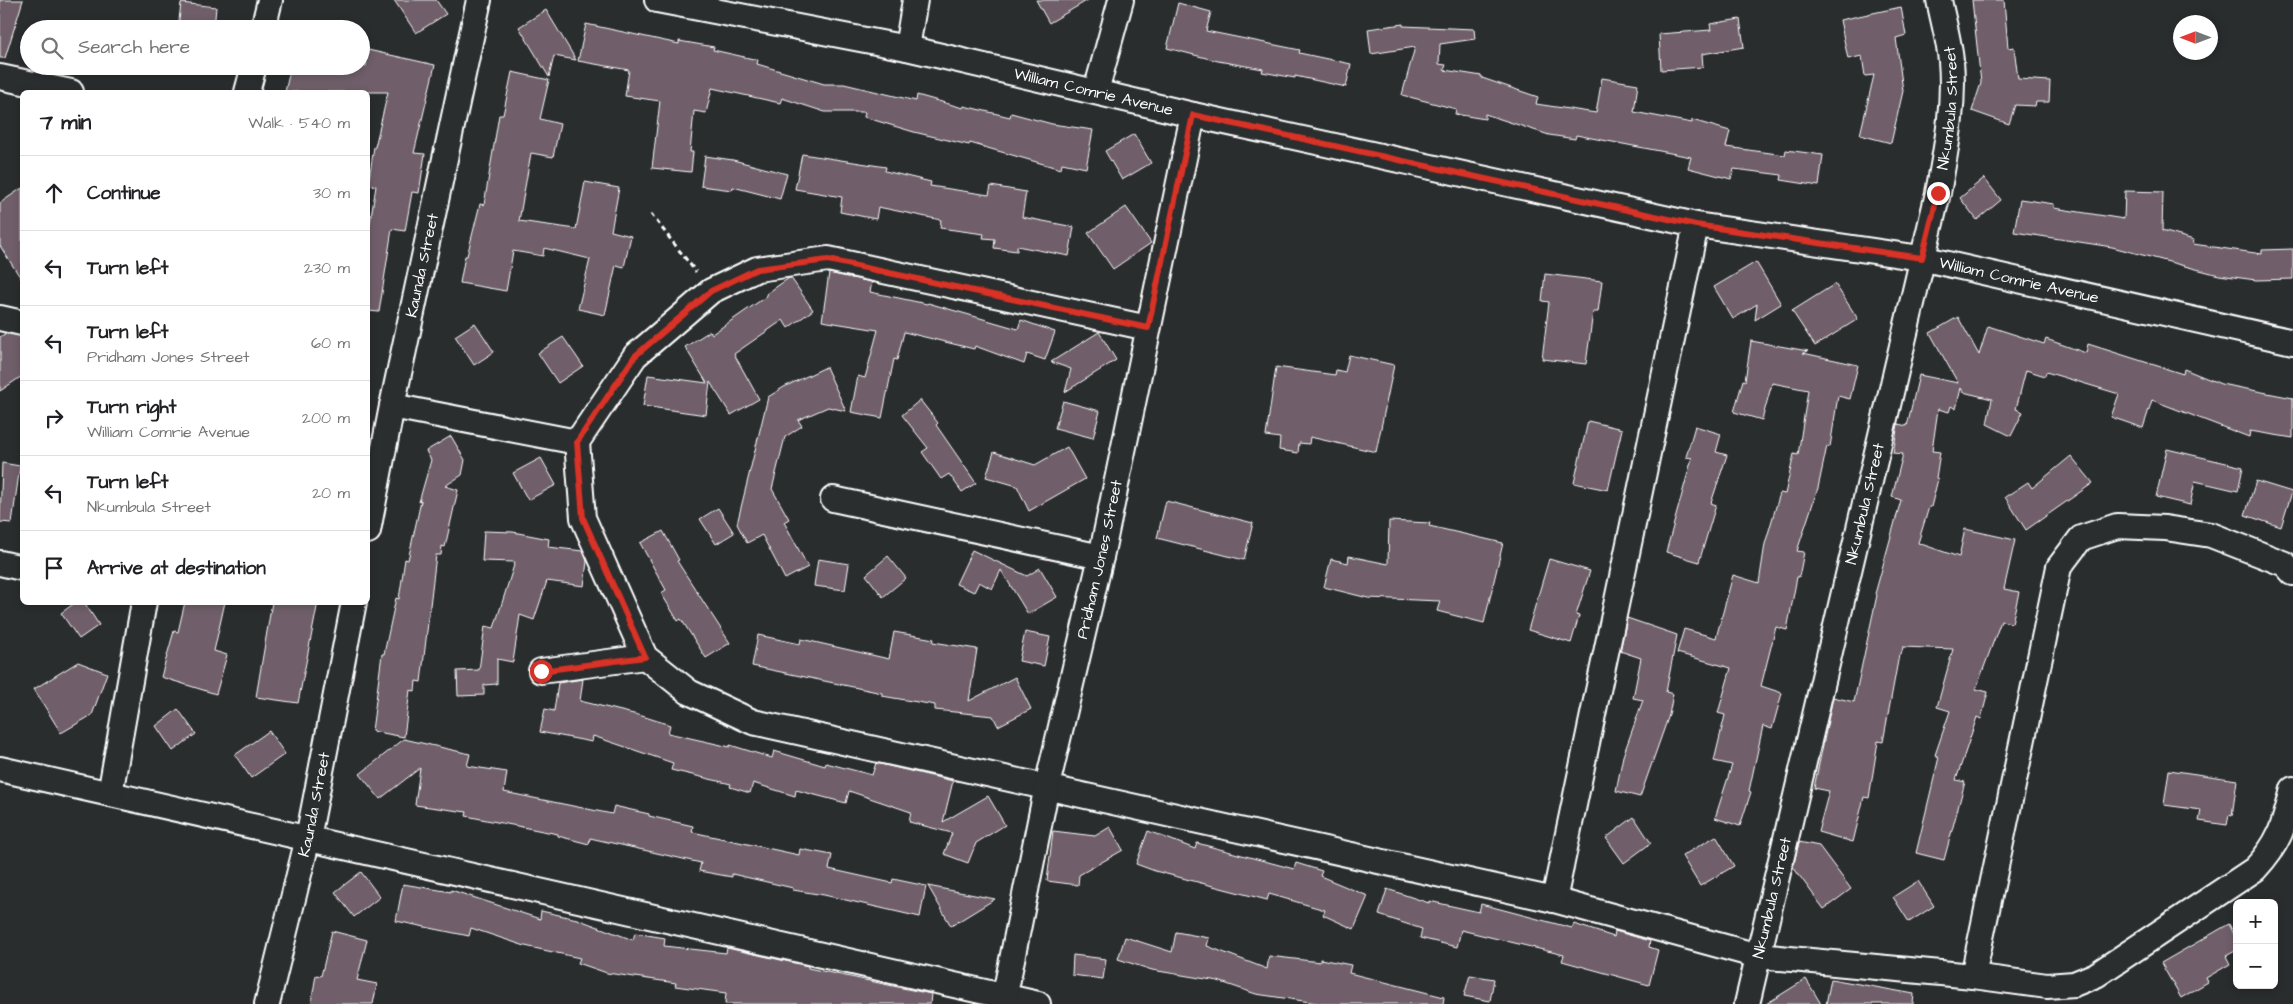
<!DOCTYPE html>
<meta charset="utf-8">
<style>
:root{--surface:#fff;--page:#f2f2f2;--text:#202124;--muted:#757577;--line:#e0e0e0}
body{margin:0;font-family:"Architects Daughter",sans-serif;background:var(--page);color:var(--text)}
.controls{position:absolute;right:15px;bottom:15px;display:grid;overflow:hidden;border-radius:8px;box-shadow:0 2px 8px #0003}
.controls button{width:45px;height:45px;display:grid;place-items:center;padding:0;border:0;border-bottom:1px solid var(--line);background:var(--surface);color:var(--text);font:25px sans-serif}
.compass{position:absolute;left:2173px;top:15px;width:45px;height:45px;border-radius:50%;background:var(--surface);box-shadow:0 2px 8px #0003;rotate:270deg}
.stop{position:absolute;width:15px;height:15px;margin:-11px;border:4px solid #d93025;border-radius:50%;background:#fff}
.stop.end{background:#d93025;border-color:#fff;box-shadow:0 1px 5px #0008}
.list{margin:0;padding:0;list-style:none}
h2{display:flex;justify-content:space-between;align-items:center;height:65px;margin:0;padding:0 20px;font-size:21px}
h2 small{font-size:16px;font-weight:400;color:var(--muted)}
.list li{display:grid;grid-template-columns:32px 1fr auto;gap:15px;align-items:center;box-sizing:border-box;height:75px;padding:0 20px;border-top:1px solid var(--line)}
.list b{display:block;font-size:19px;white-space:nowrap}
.list p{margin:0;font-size:16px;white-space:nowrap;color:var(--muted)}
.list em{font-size:16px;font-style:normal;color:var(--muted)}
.icon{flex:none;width:28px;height:28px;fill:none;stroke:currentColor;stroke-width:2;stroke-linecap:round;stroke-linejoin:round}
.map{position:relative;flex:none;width:2293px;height:1004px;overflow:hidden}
.search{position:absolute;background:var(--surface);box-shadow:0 2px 8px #0003;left:20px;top:20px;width:350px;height:55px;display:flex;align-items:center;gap:12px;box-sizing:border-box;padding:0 18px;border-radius:28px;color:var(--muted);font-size:19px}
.panel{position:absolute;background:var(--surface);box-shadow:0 2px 8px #0003;left:20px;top:90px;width:350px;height:515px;border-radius:8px}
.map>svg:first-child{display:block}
.building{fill:#6f5f6a;stroke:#fff}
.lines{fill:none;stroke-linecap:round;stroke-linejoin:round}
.minor-casing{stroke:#fff;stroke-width:28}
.path{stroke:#fff;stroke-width:3;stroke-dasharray:5 4;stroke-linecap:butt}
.minor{stroke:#2a2d2e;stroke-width:24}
.route{stroke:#d93025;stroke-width:6}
.labels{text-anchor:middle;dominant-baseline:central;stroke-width:4.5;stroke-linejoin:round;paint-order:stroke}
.street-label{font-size:16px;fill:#fff;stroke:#2a2d2e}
</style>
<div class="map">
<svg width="2293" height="1004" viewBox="0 0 2293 1004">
<rect width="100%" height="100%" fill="#2a2d2e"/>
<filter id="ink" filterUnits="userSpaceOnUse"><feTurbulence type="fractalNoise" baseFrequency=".02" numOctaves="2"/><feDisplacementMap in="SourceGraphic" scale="10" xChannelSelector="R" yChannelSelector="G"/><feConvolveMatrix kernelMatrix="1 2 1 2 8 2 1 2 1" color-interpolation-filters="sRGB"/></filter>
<g filter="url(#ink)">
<g class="building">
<path d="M 0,0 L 23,0 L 5,58 L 0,58 Z"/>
<path d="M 394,0 L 436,0 L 446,14 L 416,33 Z"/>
<path d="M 1036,0 L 1088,0 L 1049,23 Z"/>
<path d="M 1972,0 L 2004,0 L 2008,48 L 2014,47 L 2018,79 L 2050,81 L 2049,102 L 2036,102 L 2035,106 L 2015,105 L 2009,124 L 1972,111 L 1981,83 Z"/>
<path d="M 181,3 L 216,7 L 214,29 L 178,29 Z"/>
<path d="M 1178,3 L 1211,12 L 1206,31 L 1300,50 L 1299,53 L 1351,64 L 1346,87 L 1295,76 L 1295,78 L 1262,72 L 1263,69 L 1218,61 L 1167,48 Z"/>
<path d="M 1901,7 L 1906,35 L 1896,38 L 1903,91 L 1891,143 L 1860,135 L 1874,75 L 1865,76 L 1862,56 L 1848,59 L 1840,20 Z"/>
<path d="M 546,10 L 576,60 L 554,56 L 549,77 L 519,27 Z"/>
<path d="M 1740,19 L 1744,47 L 1702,54 L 1703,67 L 1661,70 L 1659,34 L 1711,30 L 1710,24 Z"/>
<path d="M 586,24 L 679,44 L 679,41 L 714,47 L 713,50 L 758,60 L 757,64 L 824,84 L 844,84 L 916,101 L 917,95 L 963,108 L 964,106 L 1010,117 L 1011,113 L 1052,124 L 1093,130 L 1086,168 L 1062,163 L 1061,169 L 970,143 L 969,145 L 914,132 L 864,117 L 865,112 L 825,112 L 782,98 L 780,103 L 712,88 L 706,113 L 694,111 L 690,152 L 693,152 L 691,172 L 652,168 L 660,101 L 625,96 L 629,70 L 578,61 Z"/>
<path d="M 1403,24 L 1403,26 L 1474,29 L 1475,39 L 1440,44 L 1439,64 L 1446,65 L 1444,70 L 1482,76 L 1482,78 L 1538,97 L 1536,104 L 1596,113 L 1602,78 L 1638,84 L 1634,112 L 1692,123 L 1692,120 L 1730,131 L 1726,147 L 1785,155 L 1786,150 L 1823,155 L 1819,186 L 1781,180 L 1782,175 L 1734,169 L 1731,179 L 1688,168 L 1691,157 L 1576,135 L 1575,139 L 1549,135 L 1485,114 L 1485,119 L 1455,114 L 1456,109 L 1402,95 L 1415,47 L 1371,54 L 1368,29 Z"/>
<path d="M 368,50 L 435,65 L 414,153 L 425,154 L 419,193 L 412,192 L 405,231 L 392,229 L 379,312 L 368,311 L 368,236 L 376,186 L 368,185 L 374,147 L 375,147 L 388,92 L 285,92 L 291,66 L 366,66 Z"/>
<path d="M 512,72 L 549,80 L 540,119 L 560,124 L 553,157 L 531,153 L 519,221 L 576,229 L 585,182 L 619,188 L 611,231 L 631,236 L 624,267 L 616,265 L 605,315 L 578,309 L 590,259 L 544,248 L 543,256 L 513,251 L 506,291 L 460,283 L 465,256 L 467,256 L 480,204 L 484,205 L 499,115 L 503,115 Z"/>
<path d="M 1134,134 L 1151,163 L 1122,180 L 1105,151 Z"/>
<path d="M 802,154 L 886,167 L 885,171 L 931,182 L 930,186 L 989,195 L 991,186 L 1026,192 L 1022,217 L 1074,227 L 1069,256 L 1017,246 L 1017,251 L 994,248 L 995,239 L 983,238 L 984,234 L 940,228 L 941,220 L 878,207 L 876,219 L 840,212 L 842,197 L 795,189 Z"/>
<path d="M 705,156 L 733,160 L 787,174 L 780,199 L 733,187 L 732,190 L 701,186 Z"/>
<path d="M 1984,178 L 2001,200 L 1977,220 L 1960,198 Z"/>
<path d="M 22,188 L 22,280 L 0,246 L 0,203 Z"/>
<path d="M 2125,191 L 2163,192 L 2162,231 L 2194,240 L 2193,244 L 2262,254 L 2262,250 L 2293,249 L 2293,279 L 2256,280 L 2219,275 L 2112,247 L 2014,232 L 2020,199 L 2054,204 L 2054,208 L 2124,219 Z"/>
<path d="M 1126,207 L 1151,243 L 1113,269 L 1088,233 Z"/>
<path d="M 1756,262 L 1781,304 L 1755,320 L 1757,304 L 1733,319 L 1714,287 Z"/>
<path d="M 829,273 L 872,282 L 870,292 L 927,304 L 928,303 L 1018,329 L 1021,320 L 1055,332 L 1045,360 L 1027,354 L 1024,364 L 975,346 L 974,349 L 904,332 L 897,360 L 894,359 L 882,418 L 851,412 L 858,376 L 865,378 L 878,330 L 822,321 Z"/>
<path d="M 1545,274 L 1602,281 L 1598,312 L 1593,312 L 1586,364 L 1542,359 L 1549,302 L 1542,301 Z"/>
<path d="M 789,278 L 791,278 L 813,310 L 788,328 L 783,320 L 734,354 L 759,399 L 731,415 L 710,382 L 706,415 L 643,406 L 648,375 L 707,383 L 685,347 L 710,331 L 712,334 L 767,296 L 766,294 Z"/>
<path d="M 1835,284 L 1858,319 L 1815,346 L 1792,311 Z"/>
<path d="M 1958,317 L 1979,355 L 1988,326 L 2044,344 L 2046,339 L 2086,353 L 2088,344 L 2183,374 L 2184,369 L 2221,384 L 2293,398 L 2293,438 L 2250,431 L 2249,437 L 2152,400 L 2143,428 L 2111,417 L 2119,394 L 2046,372 L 2045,376 L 2026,370 L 2016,409 L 2023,412 L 2011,436 L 1987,424 L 1992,399 L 1963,392 L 1961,388 L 1956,409 L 1951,406 L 1949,412 L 1938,409 L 1932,451 L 1940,452 L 1936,478 L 1938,479 L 1931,507 L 1929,507 L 1918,543 L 1959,557 L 1965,529 L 2015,540 L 2004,589 L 2019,592 L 2012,623 L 2001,621 L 1976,689 L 1988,692 L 1981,719 L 1977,717 L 1956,780 L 1965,782 L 1944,860 L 1916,853 L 1939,757 L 1935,755 L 1950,711 L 1937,707 L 1953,649 L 1903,647 L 1901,655 L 1899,655 L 1883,742 L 1878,741 L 1869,798 L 1864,797 L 1853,842 L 1818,832 L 1829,791 L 1814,788 L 1833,697 L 1854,702 L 1877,595 L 1875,594 L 1901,500 L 1892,497 L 1903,454 L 1893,453 L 1898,424 L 1907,426 L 1919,375 L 1958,383 L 1930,333 Z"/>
<path d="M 475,323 L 494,352 L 474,365 L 455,336 Z"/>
<path d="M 1099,332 L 1116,360 L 1065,392 L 1071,369 L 1051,362 Z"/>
<path d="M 6,333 L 22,336 L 22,376 L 0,391 L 0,337 Z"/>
<path d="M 563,337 L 583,366 L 558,383 L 538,353 Z"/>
<path d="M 1751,341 L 1808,351 L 1803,353 L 1858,365 L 1850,399 L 1838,396 L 1830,447 L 1827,446 L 1818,488 L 1797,551 L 1804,552 L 1799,577 L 1797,577 L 1787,630 L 1776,627 L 1761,686 L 1782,693 L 1772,729 L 1763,726 L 1749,791 L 1751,792 L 1740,826 L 1715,818 L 1732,765 L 1714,761 L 1725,715 L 1718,713 L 1731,668 L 1677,653 L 1684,629 L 1716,638 L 1733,575 L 1759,583 L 1765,544 L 1780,493 L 1785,494 L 1794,454 L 1798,455 L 1808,390 L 1772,383 L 1762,420 L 1734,412 L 1743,380 L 1745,381 Z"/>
<path d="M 1349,355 L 1394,365 L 1376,452 L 1310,437 L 1309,444 L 1299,443 L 1298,453 L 1279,450 L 1280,438 L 1266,436 L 1276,367 L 1335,375 L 1336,370 L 1345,372 Z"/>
<path d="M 826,367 L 846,411 L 828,407 L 798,420 L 802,426 L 785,437 L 772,489 L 789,519 L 784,522 L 808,567 L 785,579 L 762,535 L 747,543 L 737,524 L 768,397 L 784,387 Z"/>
<path d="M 920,400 L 938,423 L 936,425 L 976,483 L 962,492 L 949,474 L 941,479 L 922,452 L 928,448 L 902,415 Z"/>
<path d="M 1063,401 L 1100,411 L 1093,438 L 1055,428 Z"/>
<path d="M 1588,421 L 1622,429 L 1608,490 L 1574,483 Z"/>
<path d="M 1695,426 L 1721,434 L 1716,452 L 1727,455 L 1711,503 L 1716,505 L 1699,562 L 1666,552 L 1692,458 L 1686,457 Z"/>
<path d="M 451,436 L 465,460 L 462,475 L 445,486 L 458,490 L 445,547 L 442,546 L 441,555 L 436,555 L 421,682 L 416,681 L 415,691 L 410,690 L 404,737 L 372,731 L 382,654 L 384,654 L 396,598 L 399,599 L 405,559 L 408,560 L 421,501 L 419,502 L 431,460 L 426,451 Z"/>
<path d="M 1067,447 L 1085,479 L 1029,511 L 1017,486 L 986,477 L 994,452 L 1035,465 Z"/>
<path d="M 2167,449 L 2243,467 L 2238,491 L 2195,481 L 2190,505 L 2156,497 Z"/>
<path d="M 2071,456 L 2093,483 L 2026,530 L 2005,497 L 2028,482 L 2032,488 Z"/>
<path d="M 541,458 L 556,485 L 528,500 L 513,473 Z"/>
<path d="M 2,463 L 20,466 L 12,523 L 0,522 Z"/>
<path d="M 2256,481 L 2292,492 L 2281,527 L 2245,515 Z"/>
<path d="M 1166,501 L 1253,523 L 1244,560 L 1157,538 Z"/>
<path d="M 718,508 L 734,533 L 716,544 L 700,519 Z"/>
<path d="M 1389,521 L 1430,523 L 1429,526 L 1503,543 L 1484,623 L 1437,611 L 1440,601 L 1368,598 L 1324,587 L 1331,559 L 1348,563 L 1349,556 L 1388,564 Z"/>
<path d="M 484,531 L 513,532 L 549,539 L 548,547 L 583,551 L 587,561 L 584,586 L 547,581 L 534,620 L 520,615 L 513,662 L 497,659 L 497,684 L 484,685 L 484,695 L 458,696 L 457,671 L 479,670 L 485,626 L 494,628 L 515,562 L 482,561 Z"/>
<path d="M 663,531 L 679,560 L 677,561 L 730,643 L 706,658 L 681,619 L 678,621 L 661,593 L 666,590 L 640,543 Z"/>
<path d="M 972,550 L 1027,576 L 1040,568 L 1057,597 L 1028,614 L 1001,570 L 992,589 L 979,582 L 974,592 L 956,584 Z"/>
<path d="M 888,556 L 906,578 L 883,597 L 866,575 Z"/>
<path d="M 818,559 L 849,564 L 845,590 L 814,586 Z"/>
<path d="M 1549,559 L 1590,571 L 1576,615 L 1579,616 L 1571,643 L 1528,630 Z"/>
<path d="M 76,602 L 84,602 L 99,625 L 79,639 L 61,613 Z"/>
<path d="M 185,602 L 225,602 L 214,651 L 227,655 L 216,694 L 161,677 L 174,631 L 178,632 Z"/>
<path d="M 272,602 L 318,602 L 298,703 L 256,697 Z"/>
<path d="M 1627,618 L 1677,635 L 1666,692 L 1673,694 L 1669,715 L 1640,797 L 1616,791 L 1623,756 L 1643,700 L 1633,698 L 1641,658 L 1620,651 Z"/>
<path d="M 894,632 L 934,639 L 933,642 L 977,649 L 969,701 L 1015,677 L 1031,709 L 998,726 L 993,716 L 935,710 L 935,705 L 882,696 L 882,693 L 752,666 L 758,635 L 800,644 L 801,639 L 889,659 Z"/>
<path d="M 1025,632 L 1050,637 L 1044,666 L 1019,661 Z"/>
<path d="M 78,662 L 107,673 L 92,715 L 61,733 L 34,689 Z"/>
<path d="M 583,679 L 580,701 L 642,716 L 670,725 L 668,733 L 730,747 L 730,745 L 772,758 L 774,751 L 825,766 L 826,763 L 872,775 L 876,763 L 953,781 L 943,822 L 988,796 L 1005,825 L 976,843 L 968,863 L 944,854 L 952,833 L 909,822 L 911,812 L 849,791 L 846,803 L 796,790 L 795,796 L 753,783 L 750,793 L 730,787 L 731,784 L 671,770 L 673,763 L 593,736 L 592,742 L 540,732 L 545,709 L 554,711 L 558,683 Z"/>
<path d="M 178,709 L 196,734 L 173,751 L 156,726 Z"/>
<path d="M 269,731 L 285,754 L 251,778 L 235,755 Z"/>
<path d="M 404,739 L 470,754 L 467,766 L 507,772 L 504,792 L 612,814 L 614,806 L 649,814 L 649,816 L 693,826 L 692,832 L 799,855 L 800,849 L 832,855 L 829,869 L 892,883 L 893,879 L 926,886 L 920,917 L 824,895 L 793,890 L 793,888 L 732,874 L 732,877 L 699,871 L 701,863 L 590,838 L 589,844 L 558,836 L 558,834 L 466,816 L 467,812 L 415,805 L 420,768 L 380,799 L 360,774 Z"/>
<path d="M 2169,770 L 2237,780 L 2232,816 L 2229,815 L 2227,825 L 2199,821 L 2201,810 L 2164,805 Z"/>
<path d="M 1634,817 L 1651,843 L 1624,863 L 1606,838 Z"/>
<path d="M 1110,827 L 1123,850 L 1079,875 L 1078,885 L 1047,881 L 1053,831 L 1095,836 Z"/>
<path d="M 1148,831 L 1195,849 L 1197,843 L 1294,869 L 1296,863 L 1322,871 L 1320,876 L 1368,896 L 1354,929 L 1323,915 L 1325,910 L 1269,894 L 1267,900 L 1155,871 L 1136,864 Z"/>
<path d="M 1716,836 L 1734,866 L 1700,886 L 1682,856 Z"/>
<path d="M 1799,842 L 1819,846 L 1851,889 L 1824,909 L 1793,867 Z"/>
<path d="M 361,872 L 380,897 L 354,917 L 335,892 Z"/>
<path d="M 1918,881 L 1934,906 L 1909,922 L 1893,897 Z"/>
<path d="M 403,884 L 451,892 L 451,890 L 540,919 L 541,911 L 577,919 L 633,940 L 635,933 L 665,938 L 664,946 L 726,953 L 727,948 L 808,966 L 808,968 L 931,994 L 930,1004 L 725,1004 L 726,993 L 675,986 L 676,983 L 607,973 L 578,963 L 580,958 L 525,946 L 471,928 L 469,936 L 396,921 Z"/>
<path d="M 928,886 L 995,899 L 951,926 Z"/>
<path d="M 1387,889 L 1429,903 L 1429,901 L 1479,912 L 1481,904 L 1572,928 L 1574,924 L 1614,937 L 1615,931 L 1650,941 L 1649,947 L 1658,950 L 1649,985 L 1562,961 L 1564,955 L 1461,930 L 1457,947 L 1420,938 L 1422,929 L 1379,915 Z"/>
<path d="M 2229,924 L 2237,940 L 2237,950 L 2226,956 L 2230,964 L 2206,978 L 2208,982 L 2181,998 L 2161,963 Z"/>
<path d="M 332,931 L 367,940 L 357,980 L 377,984 L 373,1004 L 311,1004 L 316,975 L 321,976 Z"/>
<path d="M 1176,932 L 1209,938 L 1207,946 L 1267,969 L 1269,956 L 1320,962 L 1320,959 L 1351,965 L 1349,973 L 1444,997 L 1443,1004 L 1324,1004 L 1256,994 L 1218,981 L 1152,970 L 1118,959 L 1125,937 L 1172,952 Z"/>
<path d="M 1073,955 L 1106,959 L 1103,979 L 1072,975 Z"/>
<path d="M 1470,975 L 1494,979 L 1490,1001 L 1464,996 Z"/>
<path d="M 1806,979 L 1821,1004 L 1766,1004 Z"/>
<path d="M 1831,979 L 1914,994 L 1913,1004 L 1826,1004 Z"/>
</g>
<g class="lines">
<defs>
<g id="minor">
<path id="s1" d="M 657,0 L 907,48 L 1193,115 L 1696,225 L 1921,258 L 2293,342"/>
<path d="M 263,29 L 270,0"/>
<path d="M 907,48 L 915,0"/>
<path d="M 0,77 L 71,92"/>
<path d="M 1096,91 L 1121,0"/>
<path d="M 247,92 L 254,66"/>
<path d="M 0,318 L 22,323"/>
<path d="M 1148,328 L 828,259 L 757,269 L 711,291 L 635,356 L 577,442 L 583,518 L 645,657 L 689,692 L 753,722 L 1554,900 L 1758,956 L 1973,976 L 2047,986 L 2074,984 L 2096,975 L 2255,869 C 2281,841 2284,825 2293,789"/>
<path d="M 392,406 L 577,442"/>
<path d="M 833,499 L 1101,557"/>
<path id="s2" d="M 368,531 L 392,406 L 479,0"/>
<path d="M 0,563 L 22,568"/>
<path d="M 541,671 L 645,657"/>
<path d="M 0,769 L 1038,1004"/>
<path d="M 110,794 L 144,602"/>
<path d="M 1554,900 L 1696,225"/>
<path d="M 1973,976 L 2059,567 L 2081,538 L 2117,526 L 2165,528 L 2211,535 L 2285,564 L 2293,573"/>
<path id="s3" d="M 267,1004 L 308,838 L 354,602"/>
<path id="s4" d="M 1003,1004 L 1047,786 L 1101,557 L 1193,115"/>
<path id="s5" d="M 1747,1004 L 1938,193 C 1946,149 1955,106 1951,61 C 1949,41 1943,20 1939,0"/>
</g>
</defs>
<use href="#minor" class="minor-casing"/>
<path class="path" d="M 651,214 L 696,272"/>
<use href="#minor" class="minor"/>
</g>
</g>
<g class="lines" filter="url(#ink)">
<path class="route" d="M 541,671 L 645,657 L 583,518 L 577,442 L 635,356 L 711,291 L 757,269 L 828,260 L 1148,328 L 1193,115 L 1696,225 L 1922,258 L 1938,193"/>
</g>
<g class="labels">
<g class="street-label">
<text stroke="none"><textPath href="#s1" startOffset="446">William Comrie Avenue</textPath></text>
<text stroke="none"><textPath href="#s5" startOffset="919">Nkumbula Street</textPath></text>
<text stroke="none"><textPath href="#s2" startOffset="271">Kaunda Street</textPath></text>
<text stroke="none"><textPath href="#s1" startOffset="1391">William Comrie Avenue</textPath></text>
<text stroke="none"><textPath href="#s5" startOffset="514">Nkumbula Street</textPath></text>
<text stroke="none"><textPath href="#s4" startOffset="455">Pridham Jones Street</textPath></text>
<text stroke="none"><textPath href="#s3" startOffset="205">Kaunda Street</textPath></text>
<text stroke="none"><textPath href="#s5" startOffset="109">Nkumbula Street</textPath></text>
</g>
</g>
</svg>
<div class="controls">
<button>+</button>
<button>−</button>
</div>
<svg class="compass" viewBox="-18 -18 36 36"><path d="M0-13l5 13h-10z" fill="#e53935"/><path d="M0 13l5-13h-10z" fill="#757577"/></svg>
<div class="stop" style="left:541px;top:671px"></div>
<div class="stop end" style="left:1938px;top:193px"></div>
<div class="search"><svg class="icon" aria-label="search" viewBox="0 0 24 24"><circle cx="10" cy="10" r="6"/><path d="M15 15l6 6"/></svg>Search here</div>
<section class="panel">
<h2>7 min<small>Walk · 540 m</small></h2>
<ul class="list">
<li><svg class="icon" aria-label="ahead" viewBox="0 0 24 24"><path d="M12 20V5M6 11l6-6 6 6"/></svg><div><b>Continue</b></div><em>30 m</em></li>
<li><svg class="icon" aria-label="left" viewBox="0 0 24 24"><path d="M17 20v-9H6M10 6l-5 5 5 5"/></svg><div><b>Turn left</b></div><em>230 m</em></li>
<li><svg class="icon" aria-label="left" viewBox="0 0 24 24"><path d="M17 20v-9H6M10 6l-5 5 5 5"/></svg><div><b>Turn left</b><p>Pridham Jones Street</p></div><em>60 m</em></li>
<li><svg class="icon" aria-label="right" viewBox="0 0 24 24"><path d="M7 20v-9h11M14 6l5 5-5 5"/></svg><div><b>Turn right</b><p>William Comrie Avenue</p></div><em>200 m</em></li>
<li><svg class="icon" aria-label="left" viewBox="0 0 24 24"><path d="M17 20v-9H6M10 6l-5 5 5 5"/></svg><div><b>Turn left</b><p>Nkumbula Street</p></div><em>20 m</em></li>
<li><svg class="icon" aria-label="arrive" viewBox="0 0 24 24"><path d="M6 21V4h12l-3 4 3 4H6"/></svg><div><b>Arrive at destination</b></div></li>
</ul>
</section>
</div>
